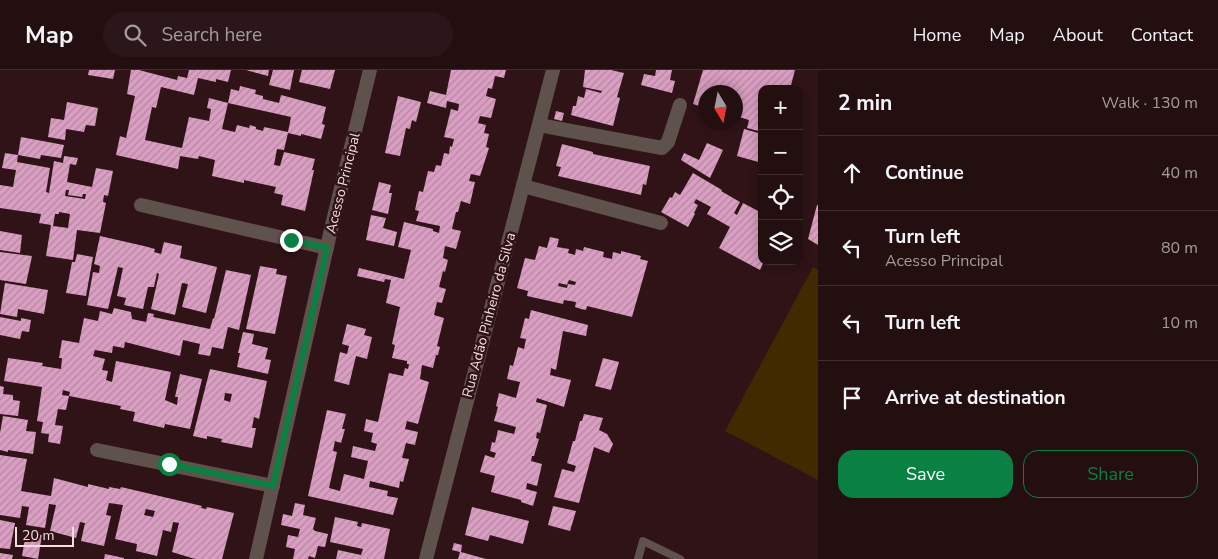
<!DOCTYPE html>
<meta charset="utf-8">
<style>
:root{--surface:#230e10;--page:#2b1719;--text:#f1f3f6;--muted:#a39c9f;--line:#402e30;--accent:#0b8043}
body{margin:0;font-family:"Nunito Sans",sans-serif;background:var(--page);color:var(--text)}
.controls{position:absolute;right:15px;top:15px;display:grid;overflow:hidden;border-radius:10px;box-shadow:0 2px 12px #0003}
.controls button{width:45px;height:45px;display:grid;place-items:center;padding:0;border:0;border-bottom:1px solid var(--line);background:var(--surface);color:var(--text);font:25px sans-serif}
.compass{position:absolute;left:698px;top:15px;width:45px;height:45px;border-radius:50%;background:var(--surface);box-shadow:0 2px 12px #0003;rotate:170deg}
.scale{position:absolute;left:15px;bottom:12px;width:59px;box-sizing:border-box;padding-left:5px;border:2px solid #f1dcde;border-top:0;font-size:14px;line-height:18px;white-space:nowrap;color:#f1dcde;-webkit-text-stroke:4px #2f1316;paint-order:stroke}
.stop{position:absolute;width:15px;height:15px;margin:-11px;border:4px solid #0b8043;border-radius:50%;background:#fff}
.stop.end{background:#0b8043;border-color:#fff;box-shadow:0 1px 5px #0008}
.list{margin:0;padding:0;list-style:none}
h2{display:flex;justify-content:space-between;align-items:center;height:65px;margin:0;padding:0 20px;font-size:21px}
h2 small{font-size:16px;font-weight:400;color:var(--muted)}
.list li{display:grid;grid-template-columns:32px 1fr auto;gap:15px;align-items:center;box-sizing:border-box;height:75px;padding:0 20px;border-top:1px solid var(--line)}
.list b{display:block;font-size:19px;white-space:nowrap}
.list p{margin:0;font-size:16px;white-space:nowrap;color:var(--muted)}
.list em{font-size:16px;font-style:normal;color:var(--muted)}
.actions{display:flex;gap:10px;padding:15px 20px}
.actions a{flex:1;padding:11px 0;border:1px solid var(--accent);border-radius:15px;text-align:center;font-size:18px;color:var(--accent)}
.actions .main{background:var(--accent);color:#fff}
.icon{flex:none;width:28px;height:28px;fill:none;stroke:currentColor;stroke-width:2;stroke-linecap:round;stroke-linejoin:round}
.map{position:relative;flex:none;width:818px;height:489px;overflow:hidden}
header{display:flex;align-items:center;gap:30px;box-sizing:border-box;height:70px;padding:0 25px;background:var(--surface);border-bottom:1px solid var(--line)}
header strong{font-size:24px}
nav{display:flex;gap:28px;margin-inline-start:auto;font-size:18px}
.search{width:350px;height:45px;background:var(--page);display:flex;align-items:center;gap:12px;box-sizing:border-box;padding:0 18px;border-radius:28px;color:var(--muted);font-size:19px}
main{display:flex}
aside{flex:1;background:var(--surface)}
.map>svg:first-child{display:block}
.pitch{fill:#412900}
.building{fill:url(#building-hatch);fill-rule:evenodd}
.lines{fill:none;stroke-linecap:round;stroke-linejoin:round}
.service{stroke:#5f514b;stroke-width:8}
.minor{stroke:#5f514b;stroke-width:14}
.route{stroke:#0b8043;stroke-width:6}
.labels{text-anchor:middle;dominant-baseline:central;stroke-width:5;stroke-linejoin:round;paint-order:stroke}
.street-label{font-size:14px;fill:#f1dcde;stroke:#2f1316}
</style>
<header>
<strong>Map</strong>
<div class="search"><svg class="icon" aria-label="search" viewBox="0 0 24 24"><circle cx="10" cy="10" r="6"/><path d="M15 15l6 6"/></svg>Search here</div>
<nav><a>Home</a><a>Map</a><a>About</a><a>Contact</a></nav>
</header>
<main>
<div class="map">
<svg width="818" height="489" viewBox="0 0 818 489">
<defs>
<pattern id="building-hatch" width="6" height="6" patternUnits="userSpaceOnUse" patternTransform="scale(1.25)"><rect width="6" height="6" fill="#d99ec1"/><path d="M-1 1l2-2M0 6l6-6M5 7l2-2" fill="none" stroke="#b587a2"/></pattern>
</defs>
<rect width="100%" height="100%" fill="#2f1316"/>
<path class="pitch" d="M 813,197 L 818,200 L 818,410 L 725,361 Z"/>
<g class="building">
<path d="M 89,0 L 115,0 L 113,9 L 88,5 Z"/>
<path d="M 131,0 L 139,0 L 177,10 L 178,6 L 187,8 L 189,0 L 231,0 L 228,12 L 216,9 L 216,12 L 198,8 L 194,25 L 161,17 L 156,38 L 152,37 L 145,70 L 182,78 L 189,47 L 209,51 L 211,39 L 207,38 L 209,28 L 228,33 L 222,59 L 235,62 L 237,55 L 249,58 L 250,55 L 256,57 L 256,59 L 263,61 L 264,57 L 288,62 L 291,47 L 228,33 L 231,19 L 239,21 L 240,16 L 256,20 L 255,24 L 263,26 L 263,29 L 279,33 L 281,25 L 326,37 L 322,54 L 325,55 L 321,69 L 301,64 L 301,66 L 288,63 L 284,80 L 277,79 L 274,95 L 280,96 L 284,82 L 315,89 L 312,100 L 314,100 L 305,141 L 281,135 L 283,125 L 274,123 L 276,117 L 244,110 L 244,113 L 212,106 L 215,90 L 199,86 L 198,89 L 180,86 L 178,99 L 116,85 L 120,66 L 126,68 L 135,26 L 127,24 Z"/>
<path d="M 246,0 L 269,0 L 268,6 Z"/>
<path d="M 273,0 L 294,0 L 290,20 L 269,15 Z"/>
<path d="M 302,0 L 335,0 L 330,19 L 299,12 Z"/>
<path d="M 451,0 L 506,0 L 504,8 L 495,6 L 492,19 L 488,18 L 486,26 L 496,29 L 491,48 L 480,46 L 478,53 L 486,55 L 484,63 L 489,64 L 486,77 L 489,78 L 480,106 L 471,104 L 469,111 L 475,112 L 470,134 L 461,131 L 458,142 L 456,142 L 452,159 L 461,161 L 456,179 L 445,176 L 443,188 L 448,190 L 445,202 L 443,201 L 439,217 L 446,219 L 442,233 L 437,232 L 434,245 L 444,248 L 437,276 L 440,277 L 438,285 L 436,285 L 433,298 L 422,295 L 420,309 L 429,312 L 418,354 L 407,351 L 405,359 L 418,362 L 415,375 L 406,373 L 402,388 L 409,389 L 403,412 L 400,411 L 399,418 L 370,411 L 369,417 L 388,421 L 387,426 L 398,428 L 393,445 L 308,426 L 327,340 L 346,344 L 342,359 L 345,359 L 341,373 L 335,371 L 333,381 L 337,382 L 329,418 L 340,421 L 344,404 L 364,409 L 368,391 L 351,387 L 353,376 L 375,381 L 377,374 L 371,372 L 373,363 L 364,361 L 366,349 L 378,352 L 389,303 L 403,306 L 405,298 L 408,299 L 409,294 L 407,294 L 407,291 L 392,288 L 395,275 L 392,274 L 400,237 L 386,233 L 391,210 L 385,209 L 384,212 L 357,206 L 359,198 L 404,209 L 411,180 L 398,177 L 404,152 L 433,159 L 433,161 L 439,163 L 440,156 L 416,151 L 419,141 L 415,140 L 419,121 L 423,122 L 428,101 L 434,102 L 436,95 L 441,96 L 444,83 L 449,84 L 450,76 L 452,77 L 454,69 L 444,67 L 451,39 L 458,41 L 459,34 L 447,31 L 446,38 L 427,33 L 430,21 L 446,25 Z"/>
<path d="M 585,0 L 611,0 L 624,3 L 617,27 L 620,28 L 613,56 L 571,45 L 573,36 L 576,36 L 578,26 L 584,28 L 586,19 L 601,23 L 602,21 L 583,17 Z"/>
<path d="M 656,0 L 672,0 L 670,10 L 675,11 L 672,23 L 641,15 L 644,4 L 655,6 Z"/>
<path d="M 703,0 L 795,0 L 790,19 L 762,19 L 762,62 L 747,58 L 749,50 L 736,46 L 736,22 L 706,22 L 706,38 L 693,34 Z"/>
<path d="M 398,26 L 421,32 L 416,52 L 412,50 L 410,59 L 406,58 L 400,86 L 385,83 Z"/>
<path d="M 67,32 L 98,38 L 95,56 L 86,55 L 84,62 L 66,59 L 65,70 L 48,67 L 51,48 L 64,50 Z"/>
<path d="M 556,41 L 564,43 L 562,51 L 554,49 Z"/>
<path d="M 744,59 L 762,64 L 762,93 L 737,86 Z"/>
<path d="M 21,67 L 64,75 L 61,88 L 41,85 L 40,89 L 18,85 Z"/>
<path d="M 707,73 L 723,80 L 710,108 L 681,90 L 684,83 L 699,90 Z"/>
<path d="M 562,74 L 593,82 L 593,84 L 650,96 L 646,115 L 643,114 L 641,125 L 558,106 L 561,97 L 556,96 Z"/>
<path d="M 5,83 L 18,85 L 17,92 L 50,98 L 46,122 L 49,123 L 54,91 L 63,93 L 64,86 L 78,88 L 76,95 L 70,94 L 67,112 L 92,117 L 96,98 L 113,101 L 108,126 L 104,125 L 103,132 L 106,133 L 100,163 L 77,160 L 73,190 L 46,186 L 51,155 L 39,153 L 41,144 L 0,138 L 0,115 L 13,117 L 16,100 L 2,98 ZM 66,120 L 69,120 L 68,125 L 82,127 L 83,124 L 86,124 L 85,129 L 65,126 ZM 59,142 L 70,144 L 68,158 L 53,156 L 55,144 L 59,144 Z"/>
<path d="M 693,103 L 722,120 L 721,121 L 740,132 L 734,143 L 737,145 L 743,133 L 762,143 L 762,191 L 764,191 L 760,200 L 719,178 L 730,157 L 707,144 L 711,137 L 696,129 L 694,133 L 698,135 L 694,143 L 695,144 L 688,157 L 661,142 L 670,127 L 672,128 L 675,122 L 680,125 Z"/>
<path d="M 379,112 L 391,115 L 389,123 L 392,123 L 388,144 L 372,140 Z"/>
<path d="M 817,135 L 818,135 L 818,175 L 808,169 Z"/>
<path d="M 371,145 L 386,148 L 383,158 L 397,162 L 394,176 L 366,170 Z"/>
<path d="M 0,161 L 22,165 L 20,183 L 0,180 Z"/>
<path d="M 100,166 L 144,176 L 155,179 L 154,182 L 161,184 L 164,172 L 182,176 L 180,188 L 217,197 L 206,243 L 182,237 L 188,214 L 182,213 L 175,245 L 151,239 L 159,204 L 157,203 L 154,217 L 148,217 L 143,239 L 124,235 L 126,228 L 117,226 L 123,198 L 118,197 L 108,239 L 87,235 L 93,202 L 99,203 L 100,196 L 94,194 Z"/>
<path d="M 550,167 L 559,169 L 557,177 L 569,179 L 568,183 L 575,185 L 576,179 L 583,181 L 584,177 L 604,182 L 603,187 L 612,189 L 613,182 L 621,184 L 621,181 L 641,186 L 640,189 L 648,191 L 632,247 L 587,236 L 586,240 L 581,239 L 575,237 L 576,232 L 564,230 L 563,234 L 527,226 L 528,221 L 517,218 L 525,188 L 535,190 L 539,176 L 547,178 ZM 569,210 L 576,212 L 575,215 L 568,214 L 567,218 L 558,216 L 559,213 L 567,215 Z"/>
<path d="M 0,182 L 32,186 L 26,214 L 0,210 Z"/>
<path d="M 77,184 L 93,187 L 86,226 L 66,223 L 72,192 L 75,192 Z"/>
<path d="M 260,196 L 277,199 L 276,204 L 287,206 L 275,264 L 246,259 Z"/>
<path d="M 226,200 L 251,205 L 239,260 L 228,257 L 223,279 L 212,277 L 210,286 L 198,284 L 200,274 L 183,270 L 180,286 L 125,272 L 124,278 L 113,276 L 112,283 L 95,280 L 93,286 L 105,289 L 102,300 L 108,301 L 106,310 L 112,312 L 116,291 L 171,302 L 165,330 L 177,335 L 178,327 L 175,327 L 180,304 L 202,309 L 190,359 L 165,354 L 164,358 L 133,351 L 135,342 L 120,339 L 121,336 L 69,326 L 70,322 L 63,320 L 62,325 L 69,326 L 66,340 L 58,339 L 55,355 L 63,356 L 60,374 L 48,372 L 49,364 L 41,363 L 43,352 L 37,351 L 42,317 L 4,311 L 8,288 L 43,293 L 42,296 L 61,299 L 62,288 L 59,288 L 62,270 L 79,273 L 84,248 L 98,251 L 100,241 L 112,244 L 114,238 L 131,242 L 132,249 L 146,252 L 148,243 L 154,244 L 153,247 L 210,259 L 213,248 L 214,249 Z"/>
<path d="M 5,213 L 48,220 L 44,244 L 18,239 L 17,247 L 0,244 Z"/>
<path d="M 531,240 L 588,255 L 586,266 L 563,261 L 556,300 L 551,298 L 550,305 L 571,310 L 564,337 L 537,328 L 536,332 L 547,335 L 540,363 L 537,362 L 536,368 L 539,369 L 534,386 L 532,386 L 531,391 L 542,394 L 537,416 L 527,413 L 526,419 L 537,422 L 533,436 L 521,432 L 521,430 L 491,422 L 495,406 L 480,402 L 485,385 L 494,388 L 496,383 L 490,381 L 492,372 L 495,373 L 498,360 L 514,364 L 516,357 L 494,351 L 498,337 L 496,336 L 499,323 L 516,328 L 520,312 L 507,309 L 510,295 L 513,296 L 518,277 L 524,279 L 526,269 L 520,268 L 525,248 L 529,249 Z"/>
<path d="M 0,247 L 21,251 L 21,248 L 31,250 L 29,262 L 22,261 L 20,269 L 0,265 Z"/>
<path d="M 347,254 L 366,259 L 364,265 L 372,267 L 367,289 L 356,286 L 349,315 L 334,311 L 340,282 L 347,284 L 349,276 L 342,274 Z"/>
<path d="M 243,262 L 254,264 L 252,274 L 268,278 L 265,289 L 271,290 L 268,304 L 237,297 L 240,283 L 238,283 Z"/>
<path d="M 603,288 L 619,292 L 611,320 L 595,316 Z"/>
<path d="M 210,299 L 267,311 L 259,349 L 254,347 L 252,358 L 256,358 L 252,378 L 221,372 L 222,369 L 207,366 L 207,369 L 193,366 ZM 225,323 L 232,324 L 230,332 L 224,330 Z"/>
<path d="M 0,316 L 4,317 L 3,324 L 13,325 L 13,330 L 20,331 L 18,346 L 0,344 Z"/>
<path d="M 584,344 L 603,348 L 599,360 L 607,364 L 613,374 L 609,383 L 594,377 L 579,433 L 554,427 L 562,399 L 574,402 L 576,396 L 567,393 L 573,371 L 575,371 L 580,351 L 582,351 Z"/>
<path d="M 3,346 L 28,350 L 26,361 L 36,362 L 33,384 L 8,380 L 8,382 L 0,380 L 0,363 Z"/>
<path d="M 0,385 L 27,389 L 21,421 L 51,426 L 54,408 L 88,417 L 88,414 L 109,419 L 109,417 L 120,419 L 121,417 L 202,436 L 201,438 L 206,439 L 207,437 L 234,443 L 222,489 L 195,489 L 172,482 L 179,453 L 173,452 L 171,462 L 163,460 L 157,486 L 136,481 L 137,474 L 115,469 L 123,435 L 109,433 L 106,445 L 111,446 L 104,476 L 81,471 L 85,453 L 80,452 L 76,468 L 50,461 L 56,435 L 49,434 L 45,458 L 26,455 L 29,437 L 22,436 L 20,448 L 0,445 ZM 146,439 L 155,441 L 153,447 L 144,445 Z"/>
<path d="M 295,433 L 305,435 L 303,445 L 316,448 L 313,459 L 315,461 L 328,464 L 325,477 L 318,476 L 315,488 L 309,486 L 308,489 L 293,489 L 295,479 L 286,477 L 288,465 L 298,467 L 300,459 L 281,455 L 283,444 L 292,446 Z"/>
<path d="M 553,436 L 576,441 L 570,461 L 548,455 Z"/>
<path d="M 472,437 L 529,451 L 523,474 L 490,465 L 488,471 L 465,465 Z"/>
<path d="M 335,447 L 358,452 L 357,456 L 361,457 L 362,453 L 390,459 L 384,489 L 336,489 L 338,480 L 361,485 L 363,479 L 330,472 Z"/>
<path d="M 0,450 L 15,453 L 10,479 L 0,478 Z"/>
<path d="M 37,464 L 42,465 L 38,489 L 22,486 L 25,468 L 36,470 Z"/>
<path d="M 454,473 L 462,475 L 461,482 L 486,489 L 458,489 L 460,482 L 452,480 Z"/>
<path d="M 0,483 L 13,485 L 12,489 L 0,489 Z"/>
<path d="M 105,484 L 124,488 L 124,489 L 104,489 Z"/>
</g>
<g class="lines">
<path class="service" d="M 638,489 L 643,471 L 680,489"/>
<g class="minor">
<path d="M 539,55 L 662,78 L 668,72 L 680,35"/>
<path d="M 523,116 L 661,153"/>
<path d="M 141,135 L 327,178"/>
<path d="M 97,380 L 273,416"/>
<path d="M 256,489 L 332,155 L 370,0"/>
<path d="M 426,489 L 553,0"/>
</g>
</g>
<g class="lines">
<path class="route" d="M 169,394 L 273,416 L 327,178 L 291,170"/>
</g>
<g class="labels">
<g class="street-label">
<text transform="translate(343 113) rotate(-76)">Acesso Principal</text>
<text transform="translate(489 245) rotate(-75)">Rua Adão Pinheiro da Silva</text>
</g>
</g>
</svg>
<div class="controls">
<button>+</button>
<button>−</button>
<button><svg class="icon" aria-label="locate" viewBox="0 0 24 24"><circle cx="12" cy="12" r="6"/><path d="M12 2v4M12 18v4M2 12h4M18 12h4"/></svg></button>
<button><svg class="icon" aria-label="layers" viewBox="0 0 24 24"><path d="M12 4l9 5-9 5-9-5zM3 14l9 5 9-5"/></svg></button>
</div>
<svg class="compass" viewBox="-18 -18 36 36"><path d="M0-13l5 13h-10z" fill="#e53935"/><path d="M0 13l5-13h-10z" fill="#a39c9f"/></svg>
<div class="scale">20 m</div>
<div class="stop" style="left:169px;top:394px"></div>
<div class="stop end" style="left:291px;top:170px"></div>
</div>
<aside>
<h2>2 min<small>Walk · 130 m</small></h2>
<ul class="list">
<li><svg class="icon" aria-label="ahead" viewBox="0 0 24 24"><path d="M12 20V5M6 11l6-6 6 6"/></svg><div><b>Continue</b></div><em>40 m</em></li>
<li><svg class="icon" aria-label="left" viewBox="0 0 24 24"><path d="M17 20v-9H6M10 6l-5 5 5 5"/></svg><div><b>Turn left</b><p>Acesso Principal</p></div><em>80 m</em></li>
<li><svg class="icon" aria-label="left" viewBox="0 0 24 24"><path d="M17 20v-9H6M10 6l-5 5 5 5"/></svg><div><b>Turn left</b></div><em>10 m</em></li>
<li><svg class="icon" aria-label="arrive" viewBox="0 0 24 24"><path d="M6 21V4h12l-3 4 3 4H6"/></svg><div><b>Arrive at destination</b></div></li>
</ul>
<div class="actions"><a class="main">Save</a><a>Share</a></div>
</aside>
</main>
